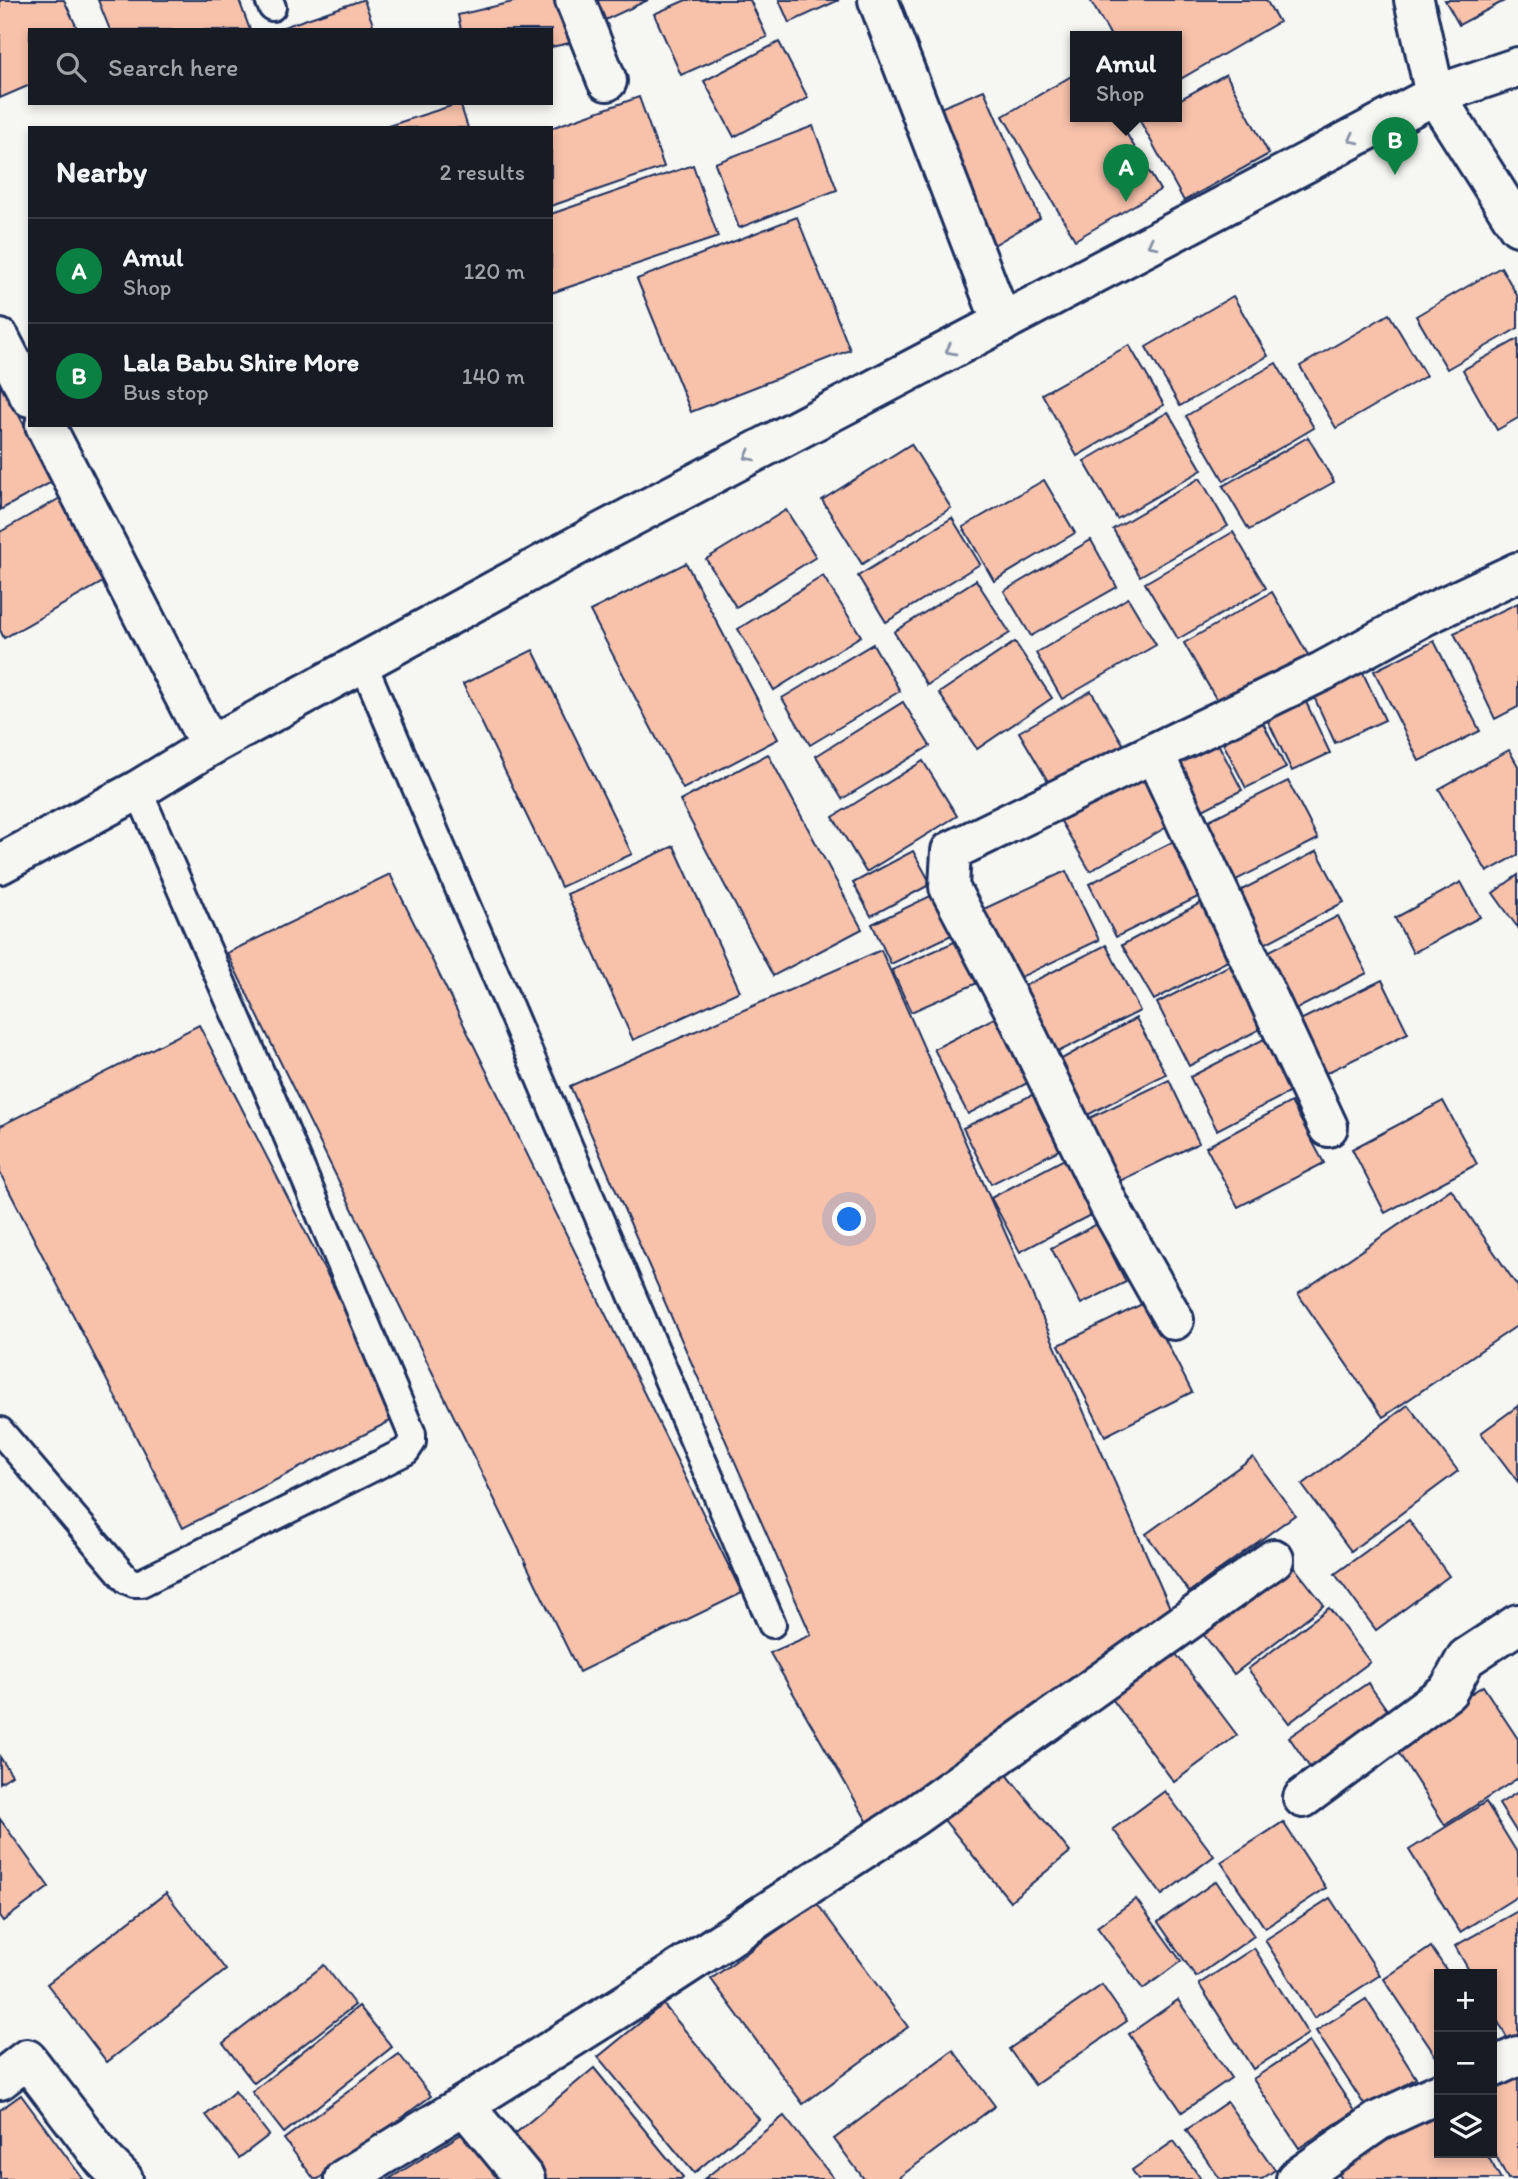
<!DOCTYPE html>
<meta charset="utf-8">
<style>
:root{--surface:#171b24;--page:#242831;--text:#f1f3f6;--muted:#9ea1a6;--line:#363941;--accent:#0b8043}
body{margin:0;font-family:Itim,sans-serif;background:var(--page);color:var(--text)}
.controls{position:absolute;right:21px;bottom:21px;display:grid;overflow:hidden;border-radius:0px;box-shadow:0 4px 10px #0003}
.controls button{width:63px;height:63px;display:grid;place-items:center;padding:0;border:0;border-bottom:2px solid var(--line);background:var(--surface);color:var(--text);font:35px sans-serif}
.you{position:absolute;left:850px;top:1220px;width:24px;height:24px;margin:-18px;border:5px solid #fff;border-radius:50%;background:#1a73e8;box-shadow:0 0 0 10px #1a73e833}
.badge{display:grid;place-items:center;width:46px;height:46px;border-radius:50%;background:var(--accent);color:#fff;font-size:23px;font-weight:700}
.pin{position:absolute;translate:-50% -58px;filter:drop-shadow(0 2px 4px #0008)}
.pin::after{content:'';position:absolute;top:37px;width:24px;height:21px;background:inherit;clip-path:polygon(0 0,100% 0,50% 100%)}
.popup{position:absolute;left:1070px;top:31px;width:112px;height:91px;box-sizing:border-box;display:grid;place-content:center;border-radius:0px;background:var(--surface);filter:drop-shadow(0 2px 5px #0005);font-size:23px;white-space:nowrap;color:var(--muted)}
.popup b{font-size:26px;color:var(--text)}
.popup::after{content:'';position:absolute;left:50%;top:100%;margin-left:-14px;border:14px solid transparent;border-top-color:var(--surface)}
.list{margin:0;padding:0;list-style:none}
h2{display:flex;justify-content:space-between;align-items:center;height:91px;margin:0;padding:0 28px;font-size:30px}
h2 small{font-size:23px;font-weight:400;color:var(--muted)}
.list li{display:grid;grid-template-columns:46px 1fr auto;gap:21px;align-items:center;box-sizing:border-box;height:105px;padding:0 28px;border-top:2px solid var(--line)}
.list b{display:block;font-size:26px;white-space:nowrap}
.list p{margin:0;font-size:23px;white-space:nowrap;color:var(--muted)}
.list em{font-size:23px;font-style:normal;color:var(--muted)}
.icon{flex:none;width:38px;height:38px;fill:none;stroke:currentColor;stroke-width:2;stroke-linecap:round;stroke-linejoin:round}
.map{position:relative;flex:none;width:1518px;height:2179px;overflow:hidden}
.search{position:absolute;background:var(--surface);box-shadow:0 4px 10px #0003;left:28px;top:28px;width:525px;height:77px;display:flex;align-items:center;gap:18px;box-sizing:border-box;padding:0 24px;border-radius:0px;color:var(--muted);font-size:26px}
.panel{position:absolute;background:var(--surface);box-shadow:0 4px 10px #0003;left:28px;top:126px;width:525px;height:301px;border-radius:0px}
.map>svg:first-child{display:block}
.building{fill:#f7c1aa;stroke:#1b2f5e;stroke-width:2}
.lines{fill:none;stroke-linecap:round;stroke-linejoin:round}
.lane-casing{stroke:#1b2f5e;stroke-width:32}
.street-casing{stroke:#1b2f5e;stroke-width:44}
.secondary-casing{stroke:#1b2f5e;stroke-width:44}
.lane{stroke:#f6f6f2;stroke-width:26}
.street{stroke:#f6f6f2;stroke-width:38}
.secondary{stroke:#f6f6f2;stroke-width:38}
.oneway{stroke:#8892a8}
</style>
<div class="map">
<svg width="1518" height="2179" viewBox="0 0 1518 2179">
<rect width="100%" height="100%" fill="#f6f6f2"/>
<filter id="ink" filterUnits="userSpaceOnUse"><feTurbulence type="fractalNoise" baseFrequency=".0143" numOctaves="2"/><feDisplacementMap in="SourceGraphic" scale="14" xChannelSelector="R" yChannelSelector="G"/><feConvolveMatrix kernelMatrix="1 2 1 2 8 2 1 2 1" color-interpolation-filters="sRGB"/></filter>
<g filter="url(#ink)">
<g class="building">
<path d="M 0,0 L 64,0 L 78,30 L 30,30 L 30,85 L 0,98 Z"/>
<path d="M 98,0 L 239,0 L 250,30 L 110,30 Z"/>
<path d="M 364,0 L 375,30 L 275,30 L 362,0 Z"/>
<path d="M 521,0 L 568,0 L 579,41 L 551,47 L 551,30 L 461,30 L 458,15 Z"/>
<path d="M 593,0 L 648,0 L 603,21 Z"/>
<path d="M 686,0 L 750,0 L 767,37 L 681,75 L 654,14 Z"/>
<path d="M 779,0 L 839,0 L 789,23 Z"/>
<path d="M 1090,0 L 1266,0 L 1279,22 L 1177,81 L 1177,36 L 1111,36 Z"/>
<path d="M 1445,0 L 1506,0 L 1459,25 Z"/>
<path d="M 779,42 L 808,98 L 734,137 L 704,81 Z"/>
<path d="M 1075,74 L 1075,116 L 1116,116 L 1160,190 L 1075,240 L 1003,116 Z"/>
<path d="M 1226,74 L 1269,154 L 1184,201 L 1140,121 L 1149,116 L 1177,116 L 1177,101 Z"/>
<path d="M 984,90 L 1040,218 L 985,250 L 933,111 Z"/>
<path d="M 639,97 L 664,167 L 551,206 L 551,128 Z"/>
<path d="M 460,103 L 468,128 L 382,128 Z"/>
<path d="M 813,126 L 837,190 L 739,228 L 715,163 Z"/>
<path d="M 693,165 L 718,237 L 551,293 L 551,214 Z"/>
<path d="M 797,217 L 850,350 L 691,412 L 637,279 Z"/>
<path d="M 1501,267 L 1518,297 L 1518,328 L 1447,369 L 1416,316 Z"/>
<path d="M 1233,296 L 1268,356 L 1180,406 L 1146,347 Z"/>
<path d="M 1389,314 L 1426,376 L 1336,428 L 1300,366 Z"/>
<path d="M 1518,339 L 1518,418 L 1497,430 L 1463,370 Z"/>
<path d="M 1129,345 L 1164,405 L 1077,456 L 1042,394 Z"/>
<path d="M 1276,363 L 1314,428 L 1224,481 L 1186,416 Z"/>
<path d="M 0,380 L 39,453 L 61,477 L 0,510 Z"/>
<path d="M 1168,412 L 1202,470 L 1117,519 L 1084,461 Z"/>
<path d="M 1308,437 L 1334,482 L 1249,530 L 1223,486 Z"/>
<path d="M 911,444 L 951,508 L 862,564 L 822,500 Z"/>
<path d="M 1200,478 L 1228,526 L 1140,576 L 1113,529 Z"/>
<path d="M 1044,480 L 1075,533 L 994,581 L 963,527 Z"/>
<path d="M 62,497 L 108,579 L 4,638 L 0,630 L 0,532 Z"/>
<path d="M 786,510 L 816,557 L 736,607 L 706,559 Z"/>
<path d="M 952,518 L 980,564 L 886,622 L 858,576 Z"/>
<path d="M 1233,532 L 1266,588 L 1178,639 L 1145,583 Z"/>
<path d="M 1091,540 L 1117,587 L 1031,636 L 1004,591 Z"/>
<path d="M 686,563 L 778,739 L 683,789 L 590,611 Z"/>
<path d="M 823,576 L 861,636 L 774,690 L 738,629 Z"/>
<path d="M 976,580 L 1010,633 L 927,685 L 894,632 Z"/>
<path d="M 1272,592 L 1311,660 L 1223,711 L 1184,643 Z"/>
<path d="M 1128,598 L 1156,645 L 1062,699 L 1036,653 Z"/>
<path d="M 1518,603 L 1518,707 L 1495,719 L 1454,633 Z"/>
<path d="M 1434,641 L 1480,731 L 1419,761 L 1374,671 Z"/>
<path d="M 1015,642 L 1052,698 L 977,749 L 939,693 Z"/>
<path d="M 873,644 L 900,691 L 810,745 L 782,698 Z"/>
<path d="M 533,650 L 632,854 L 561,887 L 463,684 Z"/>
<path d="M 1363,673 L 1385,720 L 1335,743 L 1314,697 Z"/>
<path d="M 1091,691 L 1125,747 L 1053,790 L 1019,732 Z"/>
<path d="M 1305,700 L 1330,753 L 1292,771 L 1267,719 Z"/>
<path d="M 903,702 L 930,746 L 842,799 L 816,756 Z"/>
<path d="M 1260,717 L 1286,768 L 1246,788 L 1220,737 Z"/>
<path d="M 1211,730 L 1242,790 L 1199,812 L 1169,752 Z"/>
<path d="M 1509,750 L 1518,766 L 1518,855 L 1487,872 L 1439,789 Z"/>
<path d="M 768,754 L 862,929 L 773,976 L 680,801 Z"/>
<path d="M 1144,760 L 1179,820 L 1090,871 L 1055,811 Z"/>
<path d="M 923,761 L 957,816 L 866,872 L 833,817 Z"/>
<path d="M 1288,781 L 1318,839 L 1232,882 L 1203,823 Z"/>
<path d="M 1176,840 L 1204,894 L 1116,937 L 1089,884 Z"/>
<path d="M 674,846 L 740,991 L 633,1040 L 567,894 Z"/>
<path d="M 913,851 L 931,884 L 871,916 L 853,883 Z"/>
<path d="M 1317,851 L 1344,902 L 1259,947 L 1232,895 Z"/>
<path d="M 1066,871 L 1099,940 L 1008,983 L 975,913 Z"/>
<path d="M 390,874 L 742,1593 L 579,1672 L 227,953 Z"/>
<path d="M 1518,875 L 1518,928 L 1493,893 Z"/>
<path d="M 1461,882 L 1480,917 L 1413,953 L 1395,918 Z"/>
<path d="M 943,890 L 962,930 L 891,964 L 872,924 Z"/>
<path d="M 1204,901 L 1235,957 L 1154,1000 L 1122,945 Z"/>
<path d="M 1338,916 L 1367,973 L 1281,1017 L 1252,960 Z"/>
<path d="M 963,938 L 982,981 L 911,1012 L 892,970 Z"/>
<path d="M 1106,945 L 1140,1011 L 1052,1055 L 1018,989 Z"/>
<path d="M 881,950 L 1174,1617 L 874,1833 L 770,1653 L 811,1635 L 570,1086 Z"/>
<path d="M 1234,963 L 1266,1026 L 1189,1066 L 1157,1003 Z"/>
<path d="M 1382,980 L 1408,1033 L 1316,1078 L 1290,1025 Z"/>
<path d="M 998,1016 L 1031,1081 L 968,1114 L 934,1049 Z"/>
<path d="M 1136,1018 L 1166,1074 L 1078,1120 L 1049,1066 Z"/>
<path d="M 199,1025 L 400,1416 L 183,1528 L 0,1173 L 0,1126 Z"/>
<path d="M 1264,1039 L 1292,1091 L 1217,1130 L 1190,1077 Z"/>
<path d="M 1169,1080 L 1199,1143 L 1105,1188 L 1075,1125 Z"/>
<path d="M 1038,1092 L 1065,1147 L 991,1184 L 963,1128 Z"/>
<path d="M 1443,1101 L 1477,1164 L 1385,1213 L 1352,1149 Z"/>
<path d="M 1291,1102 L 1324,1163 L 1238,1207 L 1206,1147 Z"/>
<path d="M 1070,1156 L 1098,1211 L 1020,1252 L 991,1198 Z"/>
<path d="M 1451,1189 L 1518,1287 L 1518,1325 L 1383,1417 L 1298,1294 Z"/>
<path d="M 1097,1224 L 1126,1282 L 1081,1304 L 1051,1248 Z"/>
<path d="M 1146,1302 L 1192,1392 L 1105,1436 L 1059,1345 Z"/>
<path d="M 1408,1405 L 1458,1471 L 1351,1551 L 1302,1485 Z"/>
<path d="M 1518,1406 L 1518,1482 L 1481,1433 Z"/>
<path d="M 1253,1457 L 1295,1515 L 1189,1592 L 1146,1534 Z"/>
<path d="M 1409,1520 L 1449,1576 L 1376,1630 L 1335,1574 Z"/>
<path d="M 1287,1558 L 1324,1605 L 1234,1674 L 1197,1626 Z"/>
<path d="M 1329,1608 L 1370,1662 L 1289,1723 L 1248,1669 Z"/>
<path d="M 1170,1646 L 1237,1735 L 1174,1782 L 1107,1692 Z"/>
<path d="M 1368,1683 L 1395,1721 L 1315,1775 L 1289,1737 Z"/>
<path d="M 1483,1686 L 1518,1739 L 1518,1778 L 1445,1825 L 1393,1744 Z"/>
<path d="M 0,1757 L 12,1775 L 0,1783 Z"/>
<path d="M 1004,1771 L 1070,1852 L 1010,1901 L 944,1820 Z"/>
<path d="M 1165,1791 L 1214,1856 L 1162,1895 L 1113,1829 Z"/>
<path d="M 1518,1792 L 1518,1834 L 1499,1804 Z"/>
<path d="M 1486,1802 L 1518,1854 L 1518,1896 L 1460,1932 L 1409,1850 Z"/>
<path d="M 0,1819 L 49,1887 L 3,1921 L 0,1917 Z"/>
<path d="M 1283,1822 L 1326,1888 L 1265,1928 L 1221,1862 Z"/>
<path d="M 1216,1881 L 1254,1936 L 1196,1977 L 1158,1922 Z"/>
<path d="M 166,1893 L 226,1970 L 107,2062 L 47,1984 Z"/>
<path d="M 1330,1898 L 1380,1975 L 1314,2018 L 1265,1940 Z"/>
<path d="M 1136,1899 L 1181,1961 L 1143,1989 L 1097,1927 Z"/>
<path d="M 816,1902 L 908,2027 L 803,2104 L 711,1979 Z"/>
<path d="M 1518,1911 L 1518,2042 L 1511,2045 L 1492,2011 L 1492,1974 L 1471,1974 L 1455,1946 Z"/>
<path d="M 1431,1947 L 1449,1974 L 1439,1974 L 1439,2061 L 1384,1979 Z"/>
<path d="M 1254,1948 L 1308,2034 L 1253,2069 L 1199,1984 Z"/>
<path d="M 324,1965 L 355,2005 L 254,2083 L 223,2043 Z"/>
<path d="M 1102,1985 L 1127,2021 L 1035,2085 L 1009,2049 Z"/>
<path d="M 1366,1999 L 1416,2078 L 1367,2109 L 1316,2031 Z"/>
<path d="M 1178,2000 L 1231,2078 L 1182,2112 L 1129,2034 Z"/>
<path d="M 663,2004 L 759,2119 L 694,2173 L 598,2057 Z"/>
<path d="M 359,2006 L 392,2047 L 284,2133 L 252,2092 Z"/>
<path d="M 1309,2042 L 1355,2111 L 1299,2148 L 1253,2079 Z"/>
<path d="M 953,2050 L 995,2106 L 897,2179 L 864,2179 L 834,2139 Z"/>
<path d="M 399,2054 L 431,2096 L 318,2179 L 314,2179 L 284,2139 Z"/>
<path d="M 594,2068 L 683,2177 L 681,2179 L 543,2179 L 510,2138 Z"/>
<path d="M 1518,2068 L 1518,2179 L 1508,2179 L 1492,2148 L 1492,2082 Z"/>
<path d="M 235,2091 L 269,2135 L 239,2158 L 206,2115 Z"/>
<path d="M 21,2095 L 83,2179 L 0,2179 L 0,2110 Z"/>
<path d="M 1227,2102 L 1275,2170 L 1262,2179 L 1220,2179 L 1186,2130 Z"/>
<path d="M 1439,2111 L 1439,2153 L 1486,2153 L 1501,2179 L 1342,2179 L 1336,2170 Z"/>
<path d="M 784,2116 L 834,2179 L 704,2179 Z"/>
<path d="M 468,2130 L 498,2179 L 389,2179 Z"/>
<path d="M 1174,2141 L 1201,2179 L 1138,2179 L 1132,2170 Z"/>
</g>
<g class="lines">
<defs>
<g id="lane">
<path d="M 269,0 L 272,7"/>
<path d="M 363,663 L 772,1624"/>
<path d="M 0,1431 L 127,1580 L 134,1583 L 141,1583 L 406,1451 L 412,1442 L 412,1434 L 269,1092 L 138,790"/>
</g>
<g id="street">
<path d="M 575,0 L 607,81"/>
<path d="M 878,0 L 1002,323"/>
<path d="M 1518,67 L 1435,95 L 1518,226"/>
<path d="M 0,339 L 30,397"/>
<path d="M 45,425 L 210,746"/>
<path d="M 1154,753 L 1328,1127"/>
<path d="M 1174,1320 L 1110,1207 L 1018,1017 L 949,887 L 951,851 L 1323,671 L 1426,615 L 1518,572"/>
<path d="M 1303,1798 L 1448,1691 L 1466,1658 L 1518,1624"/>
<path d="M 1492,2068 L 1518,2056"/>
<path d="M 0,2080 L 27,2059 L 104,2160 L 123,2179"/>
<path d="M 464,2105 L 651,1988 L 914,1816 L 1274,1559"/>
<path d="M 344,2179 L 464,2105 L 525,2179"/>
<path d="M 1296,2179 L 1378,2121 L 1439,2093"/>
</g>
<path id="secondary" d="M 0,864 L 138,790 L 210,746 L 591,538 L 1435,95 L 1414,0"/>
</defs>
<use href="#lane" class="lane-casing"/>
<use href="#street" class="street-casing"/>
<use href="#secondary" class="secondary-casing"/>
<use href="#lane" class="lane"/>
<use href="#street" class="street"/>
<use href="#secondary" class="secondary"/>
</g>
<defs><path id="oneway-chevron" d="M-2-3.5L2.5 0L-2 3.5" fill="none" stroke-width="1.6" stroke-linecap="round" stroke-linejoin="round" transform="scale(1.75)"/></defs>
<g class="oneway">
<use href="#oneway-chevron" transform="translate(1353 139) rotate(152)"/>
<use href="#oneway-chevron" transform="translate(1152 244) rotate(152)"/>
<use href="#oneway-chevron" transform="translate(950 350) rotate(152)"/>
<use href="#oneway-chevron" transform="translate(749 456) rotate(152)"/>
</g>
</g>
</svg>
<div class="controls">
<button>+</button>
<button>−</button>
<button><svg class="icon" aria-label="layers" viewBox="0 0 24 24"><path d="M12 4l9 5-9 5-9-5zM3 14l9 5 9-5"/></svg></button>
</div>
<div class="you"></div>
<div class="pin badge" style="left:1126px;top:202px">A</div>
<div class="popup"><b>Amul</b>Shop</div>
<div class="pin badge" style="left:1395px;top:175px">B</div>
<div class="search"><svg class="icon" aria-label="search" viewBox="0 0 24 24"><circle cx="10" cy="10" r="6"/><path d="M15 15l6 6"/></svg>Search here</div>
<section class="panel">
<h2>Nearby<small>2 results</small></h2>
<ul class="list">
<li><span class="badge">A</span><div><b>Amul</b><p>Shop</p></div><em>120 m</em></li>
<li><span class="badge">B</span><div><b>Lala Babu Shire More</b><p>Bus stop</p></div><em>140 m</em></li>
</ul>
</section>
</div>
